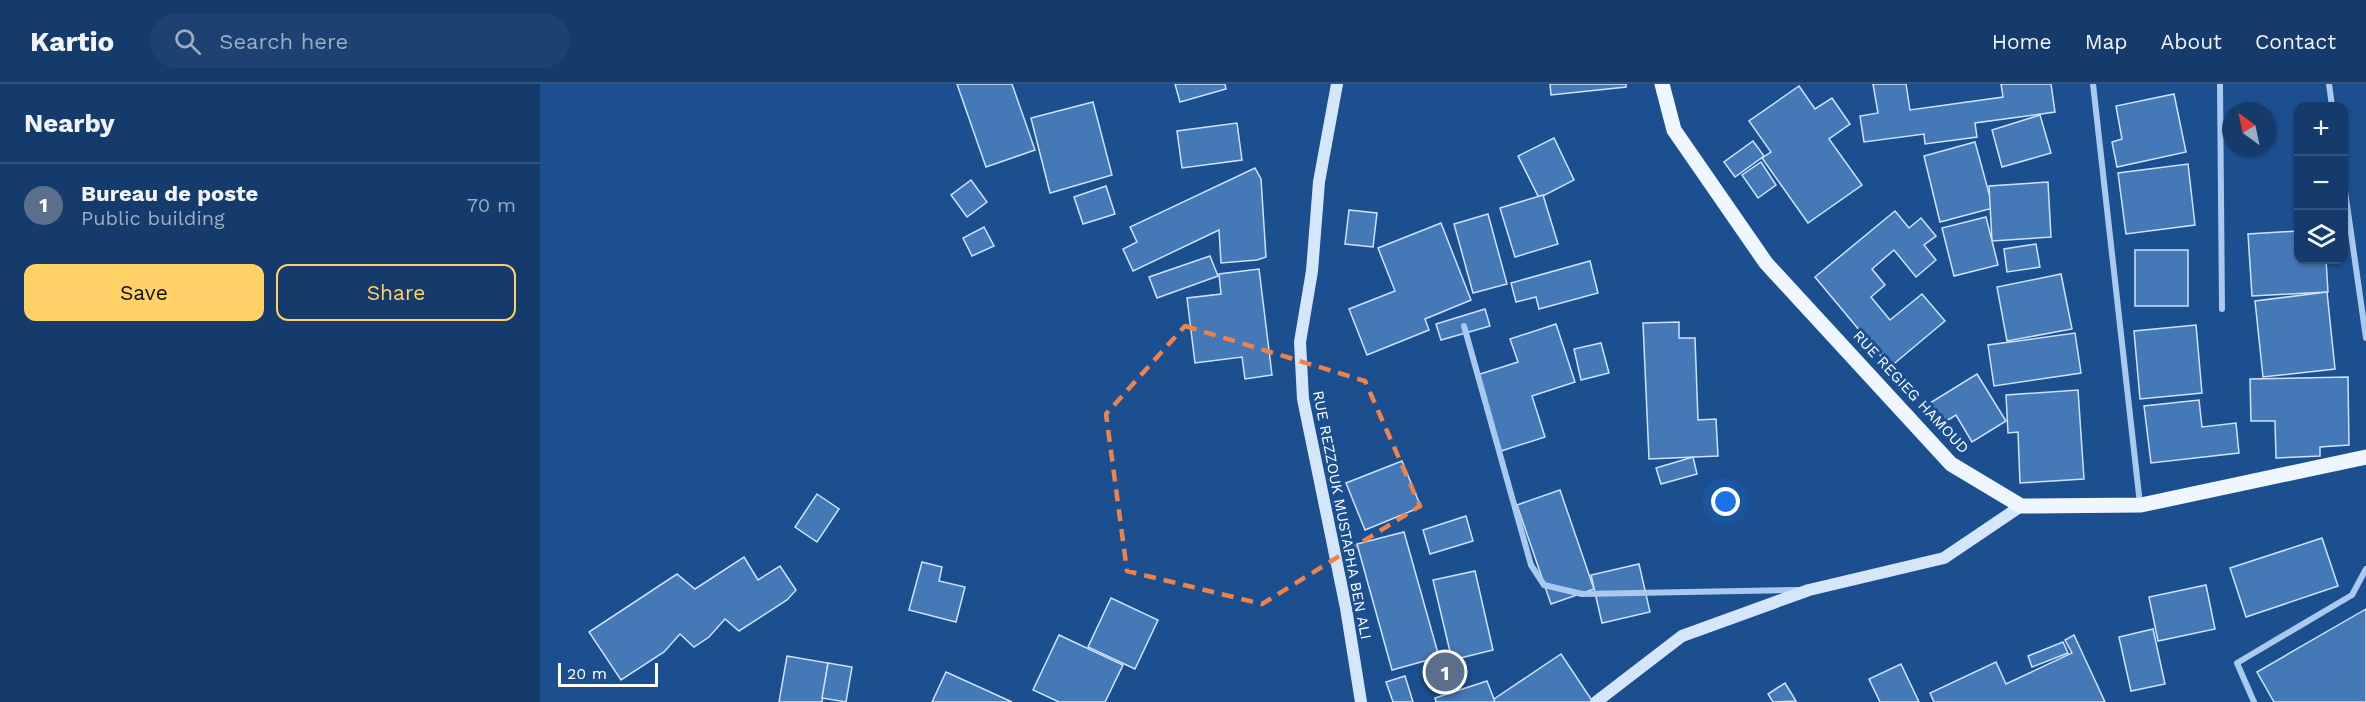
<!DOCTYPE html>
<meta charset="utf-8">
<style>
:root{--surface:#143b6b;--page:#1d4271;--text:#f1f3f6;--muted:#9dadc1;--line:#33557e;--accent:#ffd166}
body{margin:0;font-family:"Work Sans",sans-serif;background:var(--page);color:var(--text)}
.controls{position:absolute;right:18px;top:18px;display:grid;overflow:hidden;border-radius:12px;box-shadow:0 2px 4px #0004}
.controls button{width:54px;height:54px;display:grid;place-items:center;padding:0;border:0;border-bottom:2px solid var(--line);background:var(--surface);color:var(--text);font:30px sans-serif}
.compass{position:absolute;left:1682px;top:18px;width:54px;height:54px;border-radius:50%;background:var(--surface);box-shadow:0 2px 4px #0004;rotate:327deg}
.scale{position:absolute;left:18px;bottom:15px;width:100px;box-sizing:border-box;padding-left:6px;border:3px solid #fff;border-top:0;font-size:16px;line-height:21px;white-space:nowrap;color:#fff;-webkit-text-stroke:4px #1b4f8f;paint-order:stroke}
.you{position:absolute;left:1186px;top:418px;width:21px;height:21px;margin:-15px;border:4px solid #fff;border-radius:50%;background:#1a73e8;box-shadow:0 0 0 9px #1a73e833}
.badge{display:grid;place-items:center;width:39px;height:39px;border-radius:50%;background:var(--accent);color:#fff;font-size:20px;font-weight:700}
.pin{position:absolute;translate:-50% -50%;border:3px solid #fff;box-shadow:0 2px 6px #0006}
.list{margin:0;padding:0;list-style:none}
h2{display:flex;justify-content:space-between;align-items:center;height:78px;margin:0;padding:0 24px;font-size:26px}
h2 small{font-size:20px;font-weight:400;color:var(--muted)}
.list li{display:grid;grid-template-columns:39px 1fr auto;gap:18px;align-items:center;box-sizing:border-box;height:84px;padding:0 24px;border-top:2px solid var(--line)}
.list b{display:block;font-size:22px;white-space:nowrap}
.list p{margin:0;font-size:20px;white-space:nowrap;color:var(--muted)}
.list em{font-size:20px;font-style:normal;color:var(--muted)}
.actions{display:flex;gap:12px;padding:18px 24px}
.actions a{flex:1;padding:14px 0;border:2px solid var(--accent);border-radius:12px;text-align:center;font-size:21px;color:var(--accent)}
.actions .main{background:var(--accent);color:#111}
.icon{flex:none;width:33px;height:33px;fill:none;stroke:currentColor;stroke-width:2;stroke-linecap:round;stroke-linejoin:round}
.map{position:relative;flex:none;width:1826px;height:618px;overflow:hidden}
header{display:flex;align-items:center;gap:36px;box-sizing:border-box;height:84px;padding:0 30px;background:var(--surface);border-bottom:2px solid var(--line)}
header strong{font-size:28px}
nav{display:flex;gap:33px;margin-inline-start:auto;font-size:21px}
.search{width:420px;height:54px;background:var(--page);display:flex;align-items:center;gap:15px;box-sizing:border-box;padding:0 21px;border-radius:33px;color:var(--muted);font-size:22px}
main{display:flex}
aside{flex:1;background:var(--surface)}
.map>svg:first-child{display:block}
.building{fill:#4478b7;stroke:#cfe3fa;stroke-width:1.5}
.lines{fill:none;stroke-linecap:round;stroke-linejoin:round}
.street{stroke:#a9c9ee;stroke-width:6}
.secondary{stroke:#d6e6fa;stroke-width:12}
.primary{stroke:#f0f6ff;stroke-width:15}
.marked{fill:none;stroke:#ee8249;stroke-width:4.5;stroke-dasharray:12 8;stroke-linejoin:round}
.labels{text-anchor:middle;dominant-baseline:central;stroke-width:6;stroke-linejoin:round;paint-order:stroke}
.street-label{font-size:15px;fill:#fff;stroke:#1b4f8f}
</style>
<header>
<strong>Kartio</strong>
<div class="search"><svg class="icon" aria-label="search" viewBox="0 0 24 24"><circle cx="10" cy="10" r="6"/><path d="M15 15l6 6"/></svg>Search here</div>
<nav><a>Home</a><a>Map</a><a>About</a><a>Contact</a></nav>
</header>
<main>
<aside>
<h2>Nearby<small></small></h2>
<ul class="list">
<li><span class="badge" style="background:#5c6f8a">1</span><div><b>Bureau de poste</b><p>Public building</p></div><em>70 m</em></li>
</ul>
<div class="actions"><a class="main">Save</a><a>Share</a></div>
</aside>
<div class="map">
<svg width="1826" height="618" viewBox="0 0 1826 618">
<rect width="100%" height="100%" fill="#1b4f8f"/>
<g class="building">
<path d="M 417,0 L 472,0 L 495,66 L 446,83 Z"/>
<path d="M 635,0 L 685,0 L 686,5 L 640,18 Z"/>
<path d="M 1010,0 L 1086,0 L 1086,3 L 1011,11 Z"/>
<path d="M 1333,0 L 1366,0 L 1370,26 L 1463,13 L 1461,0 L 1511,0 L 1515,28 L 1435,39 L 1437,53 L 1385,60 L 1384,50 L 1324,58 L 1320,32 L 1338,29 Z"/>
<path d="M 1259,2 L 1275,25 L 1292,14 L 1310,40 L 1289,55 L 1322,101 L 1268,139 L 1222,74 L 1231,68 L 1209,37 Z"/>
<path d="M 1634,10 L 1646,68 L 1577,83 L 1572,58 L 1582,55 L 1576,22 Z"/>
<path d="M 553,18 L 572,91 L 510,109 L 491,34 Z"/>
<path d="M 1500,31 L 1511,69 L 1462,83 L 1452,46 Z"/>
<path d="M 697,39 L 702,76 L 642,84 L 637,47 Z"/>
<path d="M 1014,54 L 1034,96 L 999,114 L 978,72 Z"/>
<path d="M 1213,57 L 1224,72 L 1195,93 L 1184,78 Z"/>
<path d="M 1435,58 L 1453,124 L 1400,138 L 1384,72 Z"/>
<path d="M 1221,78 L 1236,101 L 1218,114 L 1202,91 Z"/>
<path d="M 1648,80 L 1655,141 L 1586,150 L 1578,89 Z"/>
<path d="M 715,84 L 721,95 L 726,173 L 717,176 L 681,179 L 679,146 L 593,187 L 583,165 L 597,158 L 590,143 Z"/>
<path d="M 431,96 L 447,118 L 427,133 L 411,111 Z"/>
<path d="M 1508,98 L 1511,153 L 1452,157 L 1449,102 Z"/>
<path d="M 566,102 L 575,130 L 543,140 L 534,113 Z"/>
<path d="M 1003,111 L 1018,160 L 975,173 L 960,124 Z"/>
<path d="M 809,126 L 837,129 L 833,163 L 805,160 Z"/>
<path d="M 1355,127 L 1369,144 L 1381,134 L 1396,152 L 1384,161 L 1396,176 L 1376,193 L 1354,166 L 1332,185 L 1345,201 L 1331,213 L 1350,236 L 1382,210 L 1405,237 L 1350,283 L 1275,193 Z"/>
<path d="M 948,130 L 967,200 L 933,209 L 914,140 Z"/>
<path d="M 1446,133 L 1458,181 L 1414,192 L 1402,144 Z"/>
<path d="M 901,139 L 931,216 L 885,235 L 889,246 L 827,271 L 809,225 L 855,207 L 838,164 Z"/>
<path d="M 444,143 L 454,162 L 432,172 L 423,154 Z"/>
<path d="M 1758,147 L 1758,176 L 1786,176 L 1788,208 L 1712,212 L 1708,150 Z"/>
<path d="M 1496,160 L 1500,183 L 1467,188 L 1464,165 Z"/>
<rect x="1595" y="166" width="53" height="56"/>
<path d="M 670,172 L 678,192 L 617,214 L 609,193 Z"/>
<path d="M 1050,177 L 1058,209 L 999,225 L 996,213 L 976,218 L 971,199 Z"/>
<path d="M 719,185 L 732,291 L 705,295 L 702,273 L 655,279 L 647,214 L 681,210 L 679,190 Z"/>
<path d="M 1521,190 L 1532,245 L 1467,257 L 1457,203 Z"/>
<path d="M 1787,208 L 1795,285 L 1723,293 L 1715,217 Z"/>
<path d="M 945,225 L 950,242 L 901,256 L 896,240 Z"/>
<path d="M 1139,238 L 1139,254 L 1155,254 L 1158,336 L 1176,335 L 1178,372 L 1109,375 L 1103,239 Z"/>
<path d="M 1016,240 L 1035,298 L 992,312 L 1005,353 L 961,367 L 937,291 L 978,278 L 970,255 Z"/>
<path d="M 1656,241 L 1662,309 L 1600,315 L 1594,247 Z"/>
<path d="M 1535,249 L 1541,289 L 1454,302 L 1448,261 Z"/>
<path d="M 1061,259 L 1069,289 L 1041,296 L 1034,265 Z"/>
<path d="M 1437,290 L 1466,337 L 1432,358 L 1416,331 L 1403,339 L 1390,319 Z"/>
<path d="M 1808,293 L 1809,361 L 1780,363 L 1780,372 L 1736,374 L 1735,337 L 1711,337 L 1710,295 Z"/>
<path d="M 1538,306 L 1544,395 L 1480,399 L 1478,348 L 1468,349 L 1466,311 Z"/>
<path d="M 1659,316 L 1662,343 L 1696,339 L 1699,369 L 1611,379 L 1604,322 Z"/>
<path d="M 1153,373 L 1157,390 L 1121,400 L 1116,384 Z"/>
<path d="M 862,377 L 881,423 L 825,446 L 806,399 Z"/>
<path d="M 1020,406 L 1054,505 L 1011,520 L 977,421 Z"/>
<path d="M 277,410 L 299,425 L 277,458 L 255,443 Z"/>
<path d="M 926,432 L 933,457 L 890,470 L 883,446 Z"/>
<path d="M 864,448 L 899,573 L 852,586 L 817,460 Z"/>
<path d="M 1782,454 L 1798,502 L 1706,533 L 1690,484 Z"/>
<path d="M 204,473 L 218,496 L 240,482 L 256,506 L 247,516 L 199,547 L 185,535 L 169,553 L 154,563 L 140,550 L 124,568 L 81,596 L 49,548 L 137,490 L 155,505 Z"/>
<path d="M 382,478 L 402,483 L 399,497 L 425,503 L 416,538 L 369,526 Z"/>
<path d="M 1099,480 L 1110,528 L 1062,539 L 1051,491 Z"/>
<path d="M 935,487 L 953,566 L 912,576 L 893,496 Z"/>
<path d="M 1666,501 L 1675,545 L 1618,557 L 1609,513 Z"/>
<path d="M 571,514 L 618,536 L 595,585 L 548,563 Z"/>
<path d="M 1826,525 L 1826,618 L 1734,618 L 1717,588 Z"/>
<path d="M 1613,545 L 1625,600 L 1591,607 L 1579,553 Z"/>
<path d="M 519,551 L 583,581 L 565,618 L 519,618 L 493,606 Z"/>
<path d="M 1534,551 L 1565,618 L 1394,618 L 1390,609 L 1456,578 L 1466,600 L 1532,569 L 1525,556 Z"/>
<path d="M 1523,558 L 1528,569 L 1492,583 L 1488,572 Z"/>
<path d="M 1021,570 L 1053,618 L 952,618 L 951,617 Z"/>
<path d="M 247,572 L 288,579 L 282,618 L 239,618 Z"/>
<path d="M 288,579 L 312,583 L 306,618 L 282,614 Z"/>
<path d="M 1361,580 L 1379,618 L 1340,618 L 1329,595 Z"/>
<path d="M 406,588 L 472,618 L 392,618 Z"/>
<path d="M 865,592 L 873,618 L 853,618 L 846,598 Z"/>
<path d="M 947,597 L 955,618 L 896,618 L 895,614 Z"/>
<path d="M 1245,599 L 1256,617 L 1233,618 L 1228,610 Z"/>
</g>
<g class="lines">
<g class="street">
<path d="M 1553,0 L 1600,420"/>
<path d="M 1680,0 L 1682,225"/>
<path d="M 1789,0 L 1792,22"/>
<path d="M 1804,100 L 1826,254"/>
<path d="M 924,242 L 991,481 L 1004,501 L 1042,510 L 1258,506"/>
<path d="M 1714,618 L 1697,579 L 1812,511 L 1826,485"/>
</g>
<g class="secondary">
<path d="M 797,0 L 779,98 L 772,187 L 760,258 L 763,315 L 806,524 L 821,618"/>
<path d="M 1056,618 L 1142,552 L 1269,506 L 1404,474 L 1481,422"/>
</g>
<path class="primary" d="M 1122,0 L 1134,46 L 1226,179 L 1411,380 L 1481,422 L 1601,421 L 1826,373"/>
</g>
<path class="marked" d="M 645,242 L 825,297 L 880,422 L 722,520 L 587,487 L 566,330 Z"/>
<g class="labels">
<g class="street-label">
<text transform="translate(1371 308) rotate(47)">RUE REGIEG HAMOUD</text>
<text transform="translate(802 431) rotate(79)">RUE REZZOUK MUSTAPHA BEN ALI</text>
</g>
</g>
</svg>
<div class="controls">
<button>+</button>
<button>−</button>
<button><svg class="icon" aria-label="layers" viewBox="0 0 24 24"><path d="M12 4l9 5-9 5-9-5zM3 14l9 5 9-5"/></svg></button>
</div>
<svg class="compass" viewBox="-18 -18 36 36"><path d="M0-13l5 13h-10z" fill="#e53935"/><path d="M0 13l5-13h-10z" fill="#9dadc1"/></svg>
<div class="scale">20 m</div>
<div class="you"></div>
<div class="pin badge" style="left:905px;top:588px;background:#5c6f8a">1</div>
</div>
</main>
